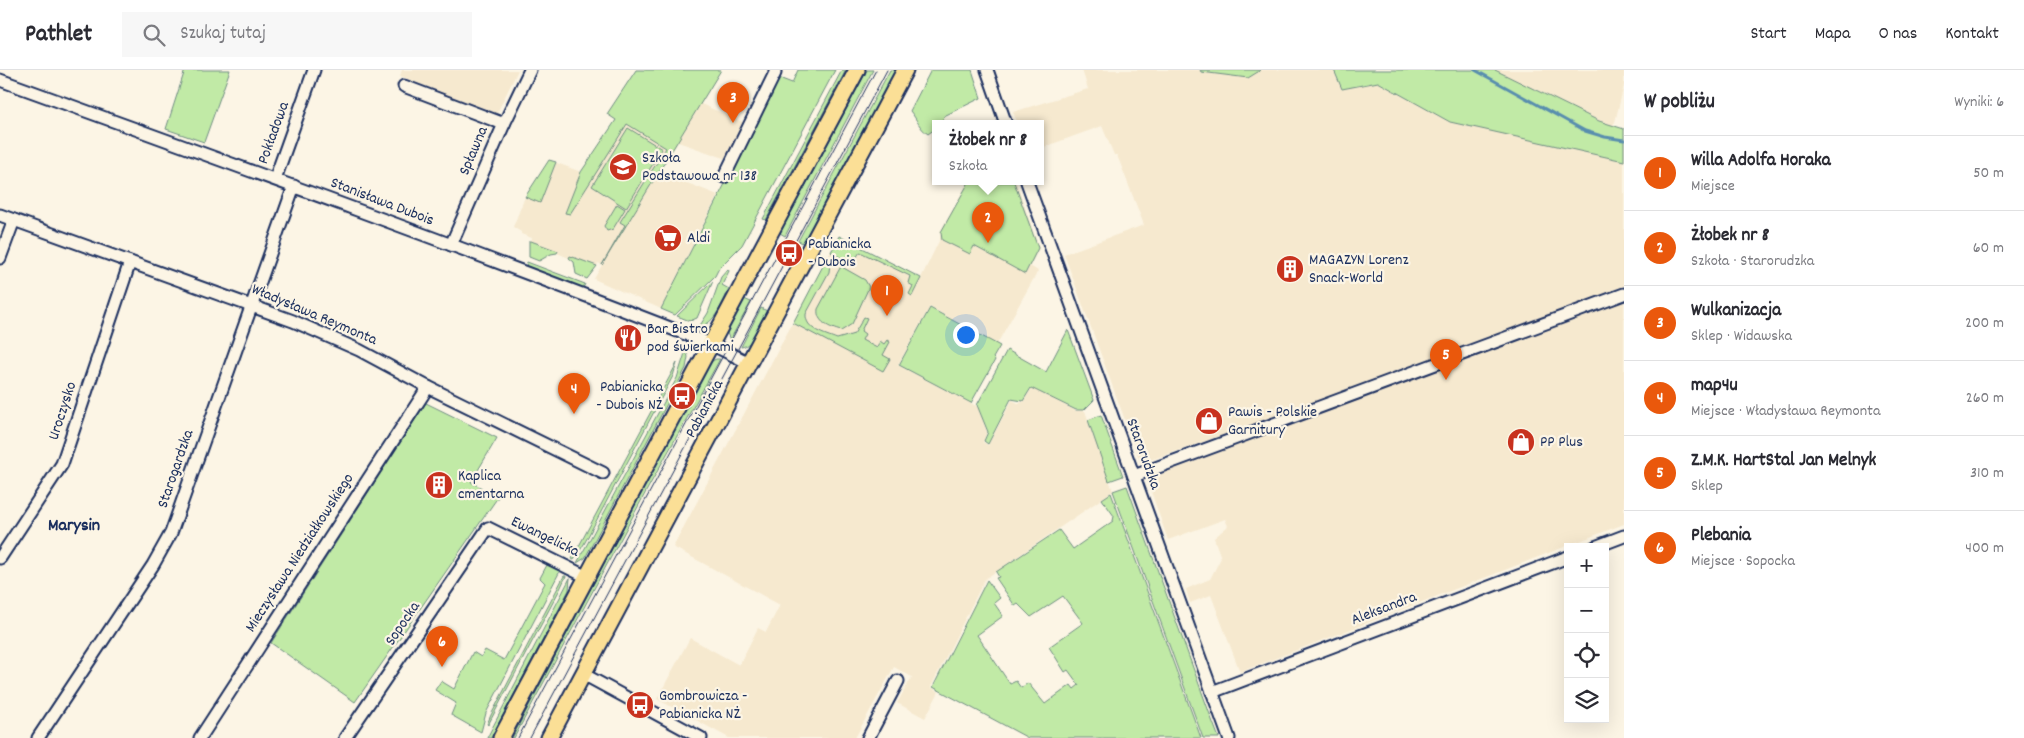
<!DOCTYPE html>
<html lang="pl">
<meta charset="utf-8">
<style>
:root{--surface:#fff;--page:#f7f7f7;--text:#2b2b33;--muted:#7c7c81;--line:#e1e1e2;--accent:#ea580c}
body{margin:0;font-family:Dekko,sans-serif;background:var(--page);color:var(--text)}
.controls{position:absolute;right:15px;bottom:15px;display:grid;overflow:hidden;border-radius:0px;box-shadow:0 5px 20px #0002}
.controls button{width:45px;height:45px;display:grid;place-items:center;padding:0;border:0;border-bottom:1px solid var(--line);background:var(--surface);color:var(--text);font:25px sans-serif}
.you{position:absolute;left:965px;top:264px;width:18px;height:18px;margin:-12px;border:4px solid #fff;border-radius:50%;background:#1a73e8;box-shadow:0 0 0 8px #1a73e833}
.badge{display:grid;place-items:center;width:32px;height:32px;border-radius:50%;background:var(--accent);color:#fff;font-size:16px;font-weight:700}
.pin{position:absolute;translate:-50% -41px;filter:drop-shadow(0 1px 2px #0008)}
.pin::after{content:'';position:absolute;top:26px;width:18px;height:15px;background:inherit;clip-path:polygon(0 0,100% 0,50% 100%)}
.popup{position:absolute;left:932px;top:50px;width:112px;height:65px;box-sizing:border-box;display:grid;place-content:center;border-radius:0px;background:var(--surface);filter:drop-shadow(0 1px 4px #0005);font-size:16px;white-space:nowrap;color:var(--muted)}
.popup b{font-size:19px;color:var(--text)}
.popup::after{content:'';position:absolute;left:50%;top:100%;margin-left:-10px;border:10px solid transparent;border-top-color:var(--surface)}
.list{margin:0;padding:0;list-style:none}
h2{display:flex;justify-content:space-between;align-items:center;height:65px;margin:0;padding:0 20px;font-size:21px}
h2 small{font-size:16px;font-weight:400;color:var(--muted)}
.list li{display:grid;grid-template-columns:32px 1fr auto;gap:15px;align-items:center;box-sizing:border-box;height:75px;padding:0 20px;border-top:1px solid var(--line)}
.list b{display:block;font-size:19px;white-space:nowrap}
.list p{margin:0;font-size:16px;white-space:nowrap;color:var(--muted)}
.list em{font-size:16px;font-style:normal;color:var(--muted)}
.icon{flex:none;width:28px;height:28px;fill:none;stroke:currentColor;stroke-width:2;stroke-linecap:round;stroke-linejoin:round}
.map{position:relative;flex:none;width:1624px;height:668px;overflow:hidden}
header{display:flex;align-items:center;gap:30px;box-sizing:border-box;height:70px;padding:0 25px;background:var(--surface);border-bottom:1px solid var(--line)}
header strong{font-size:24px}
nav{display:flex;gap:28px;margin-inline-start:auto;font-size:18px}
.search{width:350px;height:45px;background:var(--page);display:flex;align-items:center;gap:12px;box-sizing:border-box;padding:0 18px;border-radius:0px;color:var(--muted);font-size:19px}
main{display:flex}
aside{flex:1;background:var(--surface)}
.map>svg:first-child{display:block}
.built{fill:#f6e9cf}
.green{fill:#c1eaa6;stroke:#6e8c82}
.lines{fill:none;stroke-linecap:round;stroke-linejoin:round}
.stream{stroke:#598eae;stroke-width:3}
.minor-casing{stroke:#1b2f5e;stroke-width:15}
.major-casing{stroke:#1b2f5e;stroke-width:19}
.minor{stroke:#fcf5e5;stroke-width:11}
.major{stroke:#fbdf96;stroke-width:15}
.tram{stroke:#1b2f5e;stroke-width:1}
.labels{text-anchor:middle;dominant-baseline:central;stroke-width:4.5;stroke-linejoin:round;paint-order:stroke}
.street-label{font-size:16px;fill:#1b2f5e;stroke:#fcf5e5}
.poi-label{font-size:16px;fill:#1b2f5e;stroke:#fcf5e5;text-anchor:start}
.neighbourhood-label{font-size:18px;font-weight:bold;fill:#1b2f5e;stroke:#fcf5e5}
</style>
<header>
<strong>Pathlet</strong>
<div class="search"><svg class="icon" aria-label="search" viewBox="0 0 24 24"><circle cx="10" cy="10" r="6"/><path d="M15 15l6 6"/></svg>Szukaj tutaj</div>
<nav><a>Start</a><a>Mapa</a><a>O nas</a><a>Kontakt</a></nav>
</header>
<main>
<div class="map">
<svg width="1624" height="668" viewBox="0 0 1624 668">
<rect width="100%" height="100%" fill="#fcf5e5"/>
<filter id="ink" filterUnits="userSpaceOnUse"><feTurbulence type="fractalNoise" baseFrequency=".02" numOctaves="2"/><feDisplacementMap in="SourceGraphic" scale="10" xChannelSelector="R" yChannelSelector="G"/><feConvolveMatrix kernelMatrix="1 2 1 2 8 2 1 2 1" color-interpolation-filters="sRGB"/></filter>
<g filter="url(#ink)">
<g class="built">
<path d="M 402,0 L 518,0 L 496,45 L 400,6 Z"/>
<path d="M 636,0 L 721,0 L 701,34 L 745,53 L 727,89 L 678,72 L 659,102 L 718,125 L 661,239 L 594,209 L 602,195 L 598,193 L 597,196 L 570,186 L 569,188 L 557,183 L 557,181 L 531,171 L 532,168 L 521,164 L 521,162 L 513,157 L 525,127 L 549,90 L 581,102 L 616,50 L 607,44 Z"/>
<path d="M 1082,0 L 1200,0 L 1201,2 L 1248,8 L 1261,0 L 1334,0 L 1342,19 L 1378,12 L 1450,52 L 1624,91 L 1624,454 L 1240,602 L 1211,525 L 1190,533 L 1186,519 L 1210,509 L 1221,488 L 1214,468 L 1228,456 L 1225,449 L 1168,470 L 1148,413 L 1155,404 L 1229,378 L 1224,365 L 1142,393 L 1140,391 L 1064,184 L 1144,155 L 1117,85 L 1114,85 L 1102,56 L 1041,78 L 1040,54 L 1018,54 L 1013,42 L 1088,19 Z"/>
<path d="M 1495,0 L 1624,0 L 1624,15 L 1615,52 L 1612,57 L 1599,51 Z"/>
<path d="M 968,112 L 1016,112 L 1039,178 L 1030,196 L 1038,201 L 997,274 L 930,237 L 898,295 L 978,337 L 987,362 L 983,372 L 988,375 L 1012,330 L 1018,333 L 1023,332 L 1032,318 L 1076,341 L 1085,341 L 1113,421 L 985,509 L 931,617 L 939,622 L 925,648 L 897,633 L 912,607 L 894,597 L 855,668 L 729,668 L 657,629 L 690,568 L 739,595 L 758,558 L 766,562 L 780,535 L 673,477 L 839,166 L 921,208 L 940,169 L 940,162 Z"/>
</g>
<g class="green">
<path d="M 185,0 L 230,0 L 204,72 L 166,59 Z"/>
<path d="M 636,0 L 721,0 L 602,195 L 625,155 L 620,152 L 666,78 L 627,54 L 570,144 L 565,143 L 581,102 L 616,50 L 607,44 Z"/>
<path d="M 798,0 L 835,0 L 742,175 L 719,198 L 715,206 L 675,245 L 661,239 L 779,8 L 792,13 Z"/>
<path d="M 842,0 L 846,0 L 766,150 L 763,149 Z"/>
<path d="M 867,0 L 873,0 L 785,166 L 780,163 Z"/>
<path d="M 890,0 L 896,0 L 803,173 L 798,171 Z"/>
<path d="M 931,0 L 972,0 L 981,28 L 944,46 L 941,54 L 936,54 L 935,59 L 928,64 C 919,58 917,49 910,41 Z"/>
<path d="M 1200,0 L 1261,0 L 1248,8 L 1201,2 Z"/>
<path d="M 1334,0 L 1495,0 L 1599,51 L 1624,59 L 1624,91 L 1450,52 L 1378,12 L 1342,19 Z"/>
<path d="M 628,58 L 662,79 L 626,138 L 592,116 Z"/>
<path d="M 549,90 L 556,92 L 540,133 L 525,127 Z"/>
<path d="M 969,112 L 1014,112 L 1038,178 L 1025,204 L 974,176 L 970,184 L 942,170 L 941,162 Z"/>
<path d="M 617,134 L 625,139 L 613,159 L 607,161 L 604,156 Z"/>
<path d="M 839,166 L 921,208 L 912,226 L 909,224 L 913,216 L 908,213 L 910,206 L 860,182 L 856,188 L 846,191 L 831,182 Z"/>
<path d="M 529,171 L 531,171 L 558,181 L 557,183 L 551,184 L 539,191 L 529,187 Z"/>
<path d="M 570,186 L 597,196 L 587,209 L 576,204 L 574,192 L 569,188 Z"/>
<path d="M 527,192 L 585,214 L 583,218 L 526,196 Z"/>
<path d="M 825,192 L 830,193 L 829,202 L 806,244 C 805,260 825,264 837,269 L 854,264 L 864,247 L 867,248 L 861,261 L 865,264 L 862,270 L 877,278 L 880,271 L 884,274 L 887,270 L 890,272 L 883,285 L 890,289 L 883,301 L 793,253 Z"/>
<path d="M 842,197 L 865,210 L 869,217 L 852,254 L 841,261 C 830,258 816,252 818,239 L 840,198 Z"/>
<path d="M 728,199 L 729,201 L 722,215 L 729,219 C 722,233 716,253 699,257 L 708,243 L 721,207 Z"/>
<path d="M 713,211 L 697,248 L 690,251 L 677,246 Z"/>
<path d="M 744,229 L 751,232 L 730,270 L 727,263 L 728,259 Z"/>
<path d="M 761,238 L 767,241 C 761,252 754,276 741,277 Z"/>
<path d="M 930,238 L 1000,276 L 993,288 L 995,290 L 971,333 L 899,295 Z"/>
<path d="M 1068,260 L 1094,330 L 1084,340 L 1076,340 L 1031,318 L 1023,331 L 1011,329 L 988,374 L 984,371 L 988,362 L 977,335 L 1007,280 L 1046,302 Z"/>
<path d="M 686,280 L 688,287 L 686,298 L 585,488 L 577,493 L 677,308 Z"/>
<path d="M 716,289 L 720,289 L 648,418 L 514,668 L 512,668 L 710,292 Z"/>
<path d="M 677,293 L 673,306 L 584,474 L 574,490 L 572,489 Z"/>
<path d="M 426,333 L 497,368 L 471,412 L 498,427 L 355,632 L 271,573 Z"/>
<path d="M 1101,345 L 1123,406 L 1109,411 L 1088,350 Z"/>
<path d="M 1127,416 L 1212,650 L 1219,668 L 1203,668 L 1113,421 Z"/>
<path d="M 1111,423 L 1201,668 L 1028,668 L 933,617 L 987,510 L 1000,528 L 994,533 L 1003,546 L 977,565 L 1010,614 L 1016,611 L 1021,618 L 1028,613 L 1045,634 L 1071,615 L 1074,619 L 1079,615 L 1068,600 L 1065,602 L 1049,577 L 1083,553 L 1063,526 L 1031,547 L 1018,534 L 1015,536 L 996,508 L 999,507 L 996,502 L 1059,460 L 1073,479 L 1113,451 L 1114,446 L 1102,429 Z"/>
<path d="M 547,495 L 560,501 L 486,643 L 481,662 L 451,645 L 456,633 L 435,620 L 441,611 L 454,619 L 473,582 L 481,587 L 485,580 L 504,590 L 545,513 L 540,508 Z"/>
<path d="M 564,506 L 566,506 L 560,519 L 488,655 L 487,654 L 491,645 Z"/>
<path d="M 570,508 L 569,520 L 491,668 L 487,668 Z"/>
</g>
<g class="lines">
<path class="stream" d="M 1475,0 L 1585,61 L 1605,67 L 1624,70"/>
<defs>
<g id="minor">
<path d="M 987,0 L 1006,54"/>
<path d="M 0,10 C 238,96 476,182 711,274 L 749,293"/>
<path d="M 404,16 L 504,54"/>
<path d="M 724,107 L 775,3 L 775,0"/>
<path d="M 275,109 L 314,0"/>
<path d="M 1027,112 L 1229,668"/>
<path d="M 0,145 L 293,251 L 359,280 L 428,317 L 603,403"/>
<path d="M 451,175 L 504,54 L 530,0"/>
<path d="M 0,188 L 14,150"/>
<path d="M 1134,406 L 1624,224"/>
<path d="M 1595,477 L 1624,466"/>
<path d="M 0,488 L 62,394 L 130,192"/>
<path d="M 583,604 L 701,668"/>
<path d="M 1212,622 L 1568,487"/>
<path d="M 38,668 L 153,495 L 171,463 L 294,116"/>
<path d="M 200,668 L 428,317"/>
<path d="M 345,668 L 488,458 L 587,507"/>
<path d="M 868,668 L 898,611"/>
</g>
<g id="major">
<path d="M 501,668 L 857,0"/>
<path d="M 549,668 L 905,0"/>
</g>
</defs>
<use href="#minor" class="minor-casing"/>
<use href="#major" class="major-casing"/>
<use href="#minor" class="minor"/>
<use href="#major" class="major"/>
<g class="tram">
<path d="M 518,668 L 876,0"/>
<path d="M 530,668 L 887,0"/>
</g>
</g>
</g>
<defs>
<symbol id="school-disc" viewBox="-11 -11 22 22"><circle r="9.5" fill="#c8321e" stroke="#fcf5e5"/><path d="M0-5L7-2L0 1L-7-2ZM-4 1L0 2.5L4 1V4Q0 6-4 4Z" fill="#fff"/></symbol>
<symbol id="supermarket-disc" viewBox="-11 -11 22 22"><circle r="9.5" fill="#c8321e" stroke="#fcf5e5"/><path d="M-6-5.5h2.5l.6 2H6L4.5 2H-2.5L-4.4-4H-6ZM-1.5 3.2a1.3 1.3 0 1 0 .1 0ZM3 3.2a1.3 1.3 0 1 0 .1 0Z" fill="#fff"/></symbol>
<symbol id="bus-disc" viewBox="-11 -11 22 22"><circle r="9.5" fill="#c8321e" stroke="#fcf5e5"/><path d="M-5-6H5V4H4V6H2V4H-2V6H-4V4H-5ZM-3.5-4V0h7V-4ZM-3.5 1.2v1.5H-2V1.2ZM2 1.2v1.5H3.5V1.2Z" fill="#fff"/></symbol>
<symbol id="building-disc" viewBox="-11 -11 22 22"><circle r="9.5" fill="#c8321e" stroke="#fcf5e5"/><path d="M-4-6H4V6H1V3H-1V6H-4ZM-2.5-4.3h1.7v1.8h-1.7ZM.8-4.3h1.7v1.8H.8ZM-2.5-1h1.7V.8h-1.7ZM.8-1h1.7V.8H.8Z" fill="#fff"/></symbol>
<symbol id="restaurant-disc" viewBox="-11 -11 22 22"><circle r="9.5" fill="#c8321e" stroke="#fcf5e5"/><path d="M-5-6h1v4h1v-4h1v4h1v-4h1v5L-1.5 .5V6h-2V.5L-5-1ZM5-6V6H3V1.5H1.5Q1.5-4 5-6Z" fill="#fff"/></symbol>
<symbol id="shop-disc" viewBox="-11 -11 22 22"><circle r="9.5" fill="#c8321e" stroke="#fcf5e5"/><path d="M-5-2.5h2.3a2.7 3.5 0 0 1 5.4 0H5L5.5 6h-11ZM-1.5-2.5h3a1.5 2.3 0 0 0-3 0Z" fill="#fff"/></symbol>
</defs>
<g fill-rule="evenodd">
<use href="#school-disc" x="607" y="81" width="32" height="32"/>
<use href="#supermarket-disc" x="652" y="152" width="32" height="32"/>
<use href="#bus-disc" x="773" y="167" width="32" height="32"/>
<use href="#building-disc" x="1274" y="183" width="32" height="32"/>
<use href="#restaurant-disc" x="612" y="252" width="32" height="32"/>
<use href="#bus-disc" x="666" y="310" width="32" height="32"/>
<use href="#shop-disc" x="1193" y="335" width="32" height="32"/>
<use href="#shop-disc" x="1505" y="356" width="32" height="32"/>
<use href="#building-disc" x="423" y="399" width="32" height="32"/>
<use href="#bus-disc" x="624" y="619" width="32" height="32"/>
</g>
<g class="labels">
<g class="street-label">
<text transform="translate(274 63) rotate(-70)">Pokładowa</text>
<text transform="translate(474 81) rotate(-67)">Spławna</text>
<text transform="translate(382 132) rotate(21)">Stanisława Dubois</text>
<text transform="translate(314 245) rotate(23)">Władysława Reymonta</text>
<text transform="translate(705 339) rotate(-62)">Pabianicka</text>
<text transform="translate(63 341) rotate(-72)">Uroczysko</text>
<text transform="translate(1143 384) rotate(70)">Starorudzka</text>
<text transform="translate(176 399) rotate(-71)">Starogardzka</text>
<text transform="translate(545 467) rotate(26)">Ewangelicka</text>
<text transform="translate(300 483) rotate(-57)">Mieczysława Niedziałkowskiego</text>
<text transform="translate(1384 539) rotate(-21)">Aleksandra</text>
<text transform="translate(403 554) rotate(-56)">Sopocka</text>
</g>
<g class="poi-label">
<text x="642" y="88">Szkoła<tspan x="642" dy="18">Podstawowa nr 138</tspan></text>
<text x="687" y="168">Aldi</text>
<text x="808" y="174">Pabianicka<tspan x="808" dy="18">- Dubois</tspan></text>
<text x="1309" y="190">MAGAZYN Lorenz<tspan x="1309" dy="18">Snack-World</tspan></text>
<text x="647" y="259">Bar Bistro<tspan x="647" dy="18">pod świerkami</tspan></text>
<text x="663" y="317" text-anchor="end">Pabianicka<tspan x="663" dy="18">- Dubois NŻ</tspan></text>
<text x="1228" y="342">Pawis - Polskie<tspan x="1228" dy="18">Garnitury</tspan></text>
<text x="1540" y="372">PP Plus</text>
<text x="458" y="406">Kaplica<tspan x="458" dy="18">cmentarna</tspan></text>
<text x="659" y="626">Gombrowicza -<tspan x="659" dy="18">Pabianicka NŻ</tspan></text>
</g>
<g class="neighbourhood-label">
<text x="74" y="456">Marysin</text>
</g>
</g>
</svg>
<div class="controls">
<button>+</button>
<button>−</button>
<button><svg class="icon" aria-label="locate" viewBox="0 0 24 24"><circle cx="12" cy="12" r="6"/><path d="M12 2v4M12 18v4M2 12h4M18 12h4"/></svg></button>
<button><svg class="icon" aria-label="layers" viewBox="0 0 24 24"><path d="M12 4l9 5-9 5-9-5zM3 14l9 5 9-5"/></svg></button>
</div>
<div class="you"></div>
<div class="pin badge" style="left:887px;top:246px">1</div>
<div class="pin badge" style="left:988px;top:173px">2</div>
<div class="popup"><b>Żłobek nr 8</b>Szkoła</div>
<div class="pin badge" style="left:733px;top:53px">3</div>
<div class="pin badge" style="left:574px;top:344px">4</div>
<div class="pin badge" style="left:1446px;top:310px">5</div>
<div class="pin badge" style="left:442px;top:597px">6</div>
</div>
<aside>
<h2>W pobliżu<small>Wyniki: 6</small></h2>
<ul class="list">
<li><span class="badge">1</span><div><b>Willa Adolfa Horaka</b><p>Miejsce</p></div><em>50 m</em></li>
<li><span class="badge">2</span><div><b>Żłobek nr 8</b><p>Szkoła · Starorudzka</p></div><em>60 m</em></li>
<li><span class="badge">3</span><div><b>Wulkanizacja</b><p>Sklep · Widawska</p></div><em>200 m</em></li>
<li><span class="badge">4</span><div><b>map4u</b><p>Miejsce · Władysława Reymonta</p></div><em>260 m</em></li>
<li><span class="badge">5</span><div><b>Z.M.K. HartStal Jan Melnyk</b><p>Sklep</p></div><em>310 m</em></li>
<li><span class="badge">6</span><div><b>Plebania</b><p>Miejsce · Sopocka</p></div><em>400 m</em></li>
</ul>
</aside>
</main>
